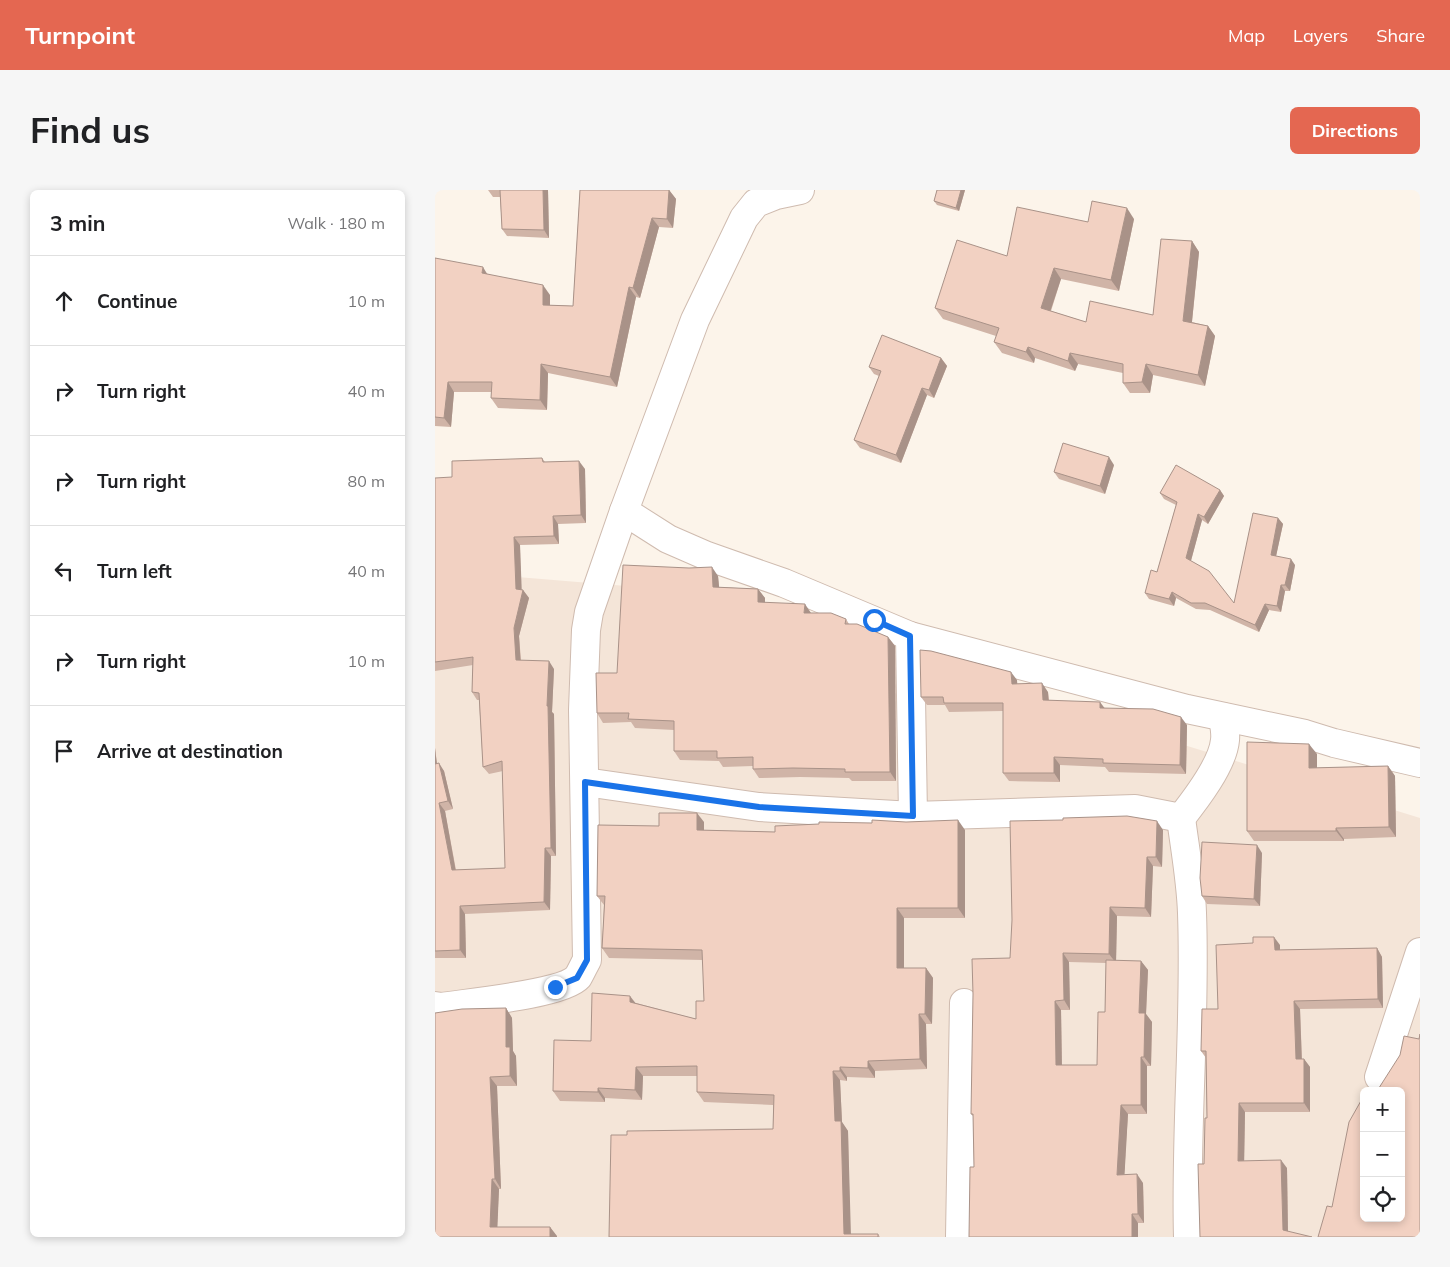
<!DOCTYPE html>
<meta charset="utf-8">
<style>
:root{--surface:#fff;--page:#f6f6f6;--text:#202124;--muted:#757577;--line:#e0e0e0;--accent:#e46751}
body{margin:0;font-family:Mulish,sans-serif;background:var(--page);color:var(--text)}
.controls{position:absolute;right:15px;bottom:15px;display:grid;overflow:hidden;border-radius:8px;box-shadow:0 2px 8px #0003}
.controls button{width:45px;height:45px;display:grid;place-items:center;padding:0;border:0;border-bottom:1px solid var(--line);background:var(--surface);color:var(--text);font:25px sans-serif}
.stop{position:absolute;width:15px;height:15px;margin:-11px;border:4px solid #1a73e8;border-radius:50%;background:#fff}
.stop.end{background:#1a73e8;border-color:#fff;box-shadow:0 1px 5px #0008}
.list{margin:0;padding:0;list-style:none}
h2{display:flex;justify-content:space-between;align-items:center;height:65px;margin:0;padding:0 20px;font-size:21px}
h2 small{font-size:16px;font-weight:400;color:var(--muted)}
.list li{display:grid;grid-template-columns:32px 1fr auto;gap:15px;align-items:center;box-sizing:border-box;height:90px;padding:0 20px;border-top:1px solid var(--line)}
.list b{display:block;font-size:19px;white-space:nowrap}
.list em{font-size:16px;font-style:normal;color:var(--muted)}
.icon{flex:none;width:28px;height:28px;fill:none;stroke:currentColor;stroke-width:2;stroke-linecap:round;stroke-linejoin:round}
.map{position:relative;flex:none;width:985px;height:1047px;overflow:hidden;border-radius:8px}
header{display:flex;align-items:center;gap:30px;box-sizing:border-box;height:70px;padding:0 25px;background:var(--accent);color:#fff}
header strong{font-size:24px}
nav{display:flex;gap:28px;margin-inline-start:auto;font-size:18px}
.intro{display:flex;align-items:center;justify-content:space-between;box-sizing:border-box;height:120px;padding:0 30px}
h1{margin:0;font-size:35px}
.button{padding:12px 22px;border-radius:8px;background:var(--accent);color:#fff;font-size:18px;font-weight:700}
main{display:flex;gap:30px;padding:0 30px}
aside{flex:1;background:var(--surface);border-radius:8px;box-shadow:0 2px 8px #0003}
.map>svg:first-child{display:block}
.residential{fill:#f4e5d8;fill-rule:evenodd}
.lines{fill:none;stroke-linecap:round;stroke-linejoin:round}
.minor-casing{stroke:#cfbbaf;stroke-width:30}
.minor{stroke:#fff;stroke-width:28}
.wall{fill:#d0b4a7;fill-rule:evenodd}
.shaded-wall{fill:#a99288}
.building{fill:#f2d1c2;stroke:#a99288}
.route{stroke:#1a73e8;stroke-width:6}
</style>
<header>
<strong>Turnpoint</strong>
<nav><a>Map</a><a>Layers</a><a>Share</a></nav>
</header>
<div class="intro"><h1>Find us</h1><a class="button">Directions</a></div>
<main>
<aside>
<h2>3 min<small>Walk · 180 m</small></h2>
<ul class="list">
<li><svg class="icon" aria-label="ahead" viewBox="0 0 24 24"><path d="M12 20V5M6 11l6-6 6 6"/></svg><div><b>Continue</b></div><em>10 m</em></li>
<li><svg class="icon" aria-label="right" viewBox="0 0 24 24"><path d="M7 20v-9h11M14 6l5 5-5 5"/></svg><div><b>Turn right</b></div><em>40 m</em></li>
<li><svg class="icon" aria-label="right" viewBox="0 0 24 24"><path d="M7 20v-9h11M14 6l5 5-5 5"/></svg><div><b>Turn right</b></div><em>80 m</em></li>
<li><svg class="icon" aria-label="left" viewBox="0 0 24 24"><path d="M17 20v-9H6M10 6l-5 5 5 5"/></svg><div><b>Turn left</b></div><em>40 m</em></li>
<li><svg class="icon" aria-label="right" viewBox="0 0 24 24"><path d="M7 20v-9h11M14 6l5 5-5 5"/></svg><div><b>Turn right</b></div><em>10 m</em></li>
<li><svg class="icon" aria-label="arrive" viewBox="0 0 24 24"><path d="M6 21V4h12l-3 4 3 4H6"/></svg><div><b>Arrive at destination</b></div></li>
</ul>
</aside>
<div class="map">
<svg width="985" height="1047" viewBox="0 0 985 1047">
<rect width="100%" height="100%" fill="#fcf4ea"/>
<path class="residential" d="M 23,382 L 252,401 L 985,628 L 985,1047 L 0,1047 L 0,413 ZM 929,901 L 966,901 L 966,1028 L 929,1028 Z"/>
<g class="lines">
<defs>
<g id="minor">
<path d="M 365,0 L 341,5 L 321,13 L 309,28 L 260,130 L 189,321 L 233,349 L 272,366 L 349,393 L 475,446 L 752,519 L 870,544 L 899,553 L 985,573"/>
<path d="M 475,446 L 478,626"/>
<path d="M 150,592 L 324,617 L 478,626 L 700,619 L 746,628 C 761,609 788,574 790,550 C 791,543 789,534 788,527"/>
<path d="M 746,628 C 750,659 756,691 757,723 C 761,831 750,939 753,1047"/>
<path d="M 0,816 L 7,817 C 32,813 128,804 143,787 C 146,782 149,775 152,770 L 148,520 L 151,440 L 154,422 L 189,321"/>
<path d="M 944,887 L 985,762"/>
<path d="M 525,1047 L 529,813"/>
</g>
</defs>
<use href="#minor" class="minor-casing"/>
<use href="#minor" class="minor"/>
</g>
<g class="wall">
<path d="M 53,0 L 113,0 L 114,48 L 72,46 L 67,39 L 65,7 L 58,7 Z"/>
<path d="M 145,0 L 234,0 L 241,9 L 238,38 L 224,37 L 205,108 L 201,107 L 182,197 L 113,183 L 112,220 L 63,218 L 56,208 L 57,202 L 19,202 L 16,237 L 0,236 L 0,68 L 53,84 L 115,105 L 115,115 L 138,116 Z"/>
<path d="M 502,0 L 530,0 L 524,21 L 502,15 L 499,11 Z"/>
<path d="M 699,29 L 684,101 L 626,89 L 616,121 L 651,132 L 718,125 L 757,51 L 764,62 L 757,132 L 773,136 L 780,146 L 770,196 L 718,185 L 715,203 L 695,203 L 688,193 L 688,183 L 643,174 L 640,181 L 600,168 L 599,173 L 567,163 L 559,152 L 561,146 L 508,129 L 500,118 L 572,66 L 653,32 Z"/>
<path d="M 506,168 L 512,176 L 499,208 L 492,205 L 466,273 L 425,258 L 419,250 L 444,186 L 439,184 L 434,177 Z"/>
<path d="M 107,268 L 110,272 L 150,279 L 151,333 L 123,334 L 124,354 L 85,355 L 86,400 L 88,400 L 94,408 L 84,446 L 86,470 L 119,479 L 117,522 L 119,524 L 121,666 L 116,666 L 115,720 L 30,724 L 31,768 L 0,768 L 0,558 L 2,574 L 9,581 L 18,619 L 10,621 L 21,680 L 70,678 L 68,581 L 54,584 L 48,577 L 44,510 L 42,510 L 37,502 L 38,475 L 0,481 L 0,442 L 17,287 Z"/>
<path d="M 679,275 L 670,304 L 624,289 L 619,282 Z"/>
<path d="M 785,300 L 789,306 L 773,334 L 767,330 L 756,371 L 799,413 L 843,328 L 848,334 L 841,366 L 860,375 L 855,401 L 850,401 L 846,422 L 834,420 L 824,442 L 775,420 L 761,419 L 741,408 L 739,416 L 714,409 L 710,403 L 722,382 L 741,315 L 729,309 L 725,303 Z"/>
<path d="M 283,386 L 284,397 L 323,399 L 330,408 L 330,413 L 376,423 L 411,429 L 414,434 L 453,447 L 460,456 L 461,591 L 417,591 L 414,588 L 365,587 L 324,588 L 318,579 L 318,576 L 288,577 L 284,571 L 245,570 L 239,561 L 239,540 L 200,538 L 196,532 L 168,533 L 162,523 L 182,483 Z"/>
<path d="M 582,490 L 582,494 L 613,502 L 614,510 L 670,518 L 752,535 L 751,584 L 674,582 L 670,577 L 625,575 L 625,592 L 574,591 L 568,583 L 568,521 L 514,522 L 510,515 L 492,515 L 486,507 Z"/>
<path d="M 882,564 L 882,578 L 953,576 L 960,586 L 961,647 L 909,649 L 909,651 L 819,651 L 812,641 Z"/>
<path d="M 269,632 L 269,640 L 340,642 L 530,640 L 530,728 L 469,728 L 469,778 L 491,778 L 498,788 L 497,834 L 491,834 L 492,879 L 440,881 L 440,888 L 412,887 L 412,891 L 405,890 L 407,932 L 413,941 L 415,1044 L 443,1044 L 445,1047 L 174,1047 L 192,945 L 338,939 L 338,915 L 269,912 L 262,902 L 262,886 L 208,886 L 207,910 L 170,908 L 170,912 L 125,911 L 118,901 L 156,851 L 201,813 L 261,829 L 269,811 L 268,770 L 174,768 L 167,758 L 169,715 L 162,706 L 224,636 Z"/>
<path d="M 728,640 L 727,677 L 718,676 L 716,727 L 682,726 L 681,771 L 706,771 L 713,780 L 711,824 L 717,832 L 716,876 L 712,876 L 712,924 L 693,924 L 689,985 L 708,993 L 709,1033 L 703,1033 L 539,977 L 538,926 L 536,924 L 575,768 ZM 634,772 L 671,773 L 670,822 L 662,875 L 627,875 L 626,820 L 635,820 Z"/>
<path d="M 827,663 L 825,716 L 772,714 L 767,706 Z"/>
<path d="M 818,753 L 845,755 L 845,760 L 942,758 L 947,767 L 948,818 L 865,819 L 867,869 L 869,869 L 875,877 L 875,922 L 810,922 L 809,971 L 852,978 L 853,1041 L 765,1047 L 772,928 L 771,868 L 766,861 L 783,819 Z"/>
<path d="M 71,818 L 77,828 L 78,861 L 81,866 L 82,896 L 62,896 L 66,999 L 64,999 L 62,1037 L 115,1037 L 122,1047 L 0,1047 Z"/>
</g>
<g class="shaded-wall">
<path d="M 108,0 L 113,0 L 114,48 L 109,40 Z"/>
<path d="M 234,0 L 241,9 L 238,38 L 232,29 Z"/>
<path d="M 526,0 L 530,0 L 524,21 L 521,18 Z"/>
<path d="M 692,18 L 699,29 L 684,101 L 676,90 Z"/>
<path d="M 217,28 L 224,37 L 205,108 L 198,98 Z"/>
<path d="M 757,51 L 764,62 L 756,141 L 748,131 Z"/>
<path d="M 48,77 L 54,87 L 47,83 Z"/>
<path d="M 619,78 L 626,89 L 613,128 L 606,118 Z"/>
<path d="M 108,95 L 115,105 L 115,124 L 108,115 Z"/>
<path d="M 194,97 L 201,107 L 182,197 L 175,187 Z"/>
<path d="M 773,136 L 780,146 L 770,196 L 763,185 Z"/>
<path d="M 593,157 L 600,168 L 599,173 L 591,162 Z"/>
<path d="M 635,163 L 643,174 L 640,181 L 633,171 Z"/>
<path d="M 506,168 L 512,176 L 499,208 L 494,200 Z"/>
<path d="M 106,174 L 113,183 L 112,220 L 105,210 Z"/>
<path d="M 711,174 L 718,185 L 715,203 L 707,192 Z"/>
<path d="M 13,192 L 19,202 L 16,237 L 9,228 Z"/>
<path d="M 487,198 L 492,205 L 466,273 L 461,265 Z"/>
<path d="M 674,267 L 679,275 L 670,304 L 665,296 Z"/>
<path d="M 144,271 L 150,279 L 151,333 L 146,325 Z"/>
<path d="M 785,300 L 789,306 L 773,334 L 769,327 Z"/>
<path d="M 763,324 L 767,330 L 755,374 L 751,368 Z"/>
<path d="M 118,326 L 123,334 L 124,354 L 119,346 Z"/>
<path d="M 843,328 L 848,334 L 840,371 L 836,365 Z"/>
<path d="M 79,347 L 85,355 L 87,407 L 81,399 Z"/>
<path d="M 856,369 L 860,375 L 855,401 L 850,395 Z"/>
<path d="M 277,377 L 283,386 L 285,406 L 278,397 Z"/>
<path d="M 846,395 L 850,401 L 846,422 L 842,416 Z"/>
<path d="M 323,399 L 330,408 L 330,422 L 323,412 Z"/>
<path d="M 88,400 L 94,408 L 84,446 L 86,478 L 81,470 L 79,438 Z"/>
<path d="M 737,402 L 741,408 L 739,416 L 734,409 Z"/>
<path d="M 370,414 L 376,423 L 369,423 Z"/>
<path d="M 830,414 L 834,420 L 824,442 L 820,435 Z"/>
<path d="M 453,447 L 460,456 L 461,591 L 455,582 Z"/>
<path d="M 114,471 L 119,479 L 117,522 L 119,524 L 121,666 L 116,658 L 112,516 Z"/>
<path d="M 576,482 L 582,490 L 583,503 L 577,494 Z"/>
<path d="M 607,493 L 613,502 L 614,518 L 608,510 Z"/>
<path d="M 665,512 L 671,520 L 665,518 Z"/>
<path d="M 746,527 L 752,535 L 751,584 L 745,575 Z"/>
<path d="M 874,554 L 882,564 L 882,588 L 874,578 Z"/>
<path d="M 0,558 L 3,583 L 0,578 Z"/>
<path d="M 619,567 L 625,575 L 625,592 L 619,583 Z"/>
<path d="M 4,573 L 9,581 L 18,619 L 13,611 Z"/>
<path d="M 953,576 L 960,586 L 961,647 L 954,637 Z"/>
<path d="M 4,613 L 10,621 L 22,688 L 17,680 Z"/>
<path d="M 262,623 L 269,632 L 269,650 L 262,640 Z"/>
<path d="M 523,630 L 530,640 L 530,728 L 523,718 Z"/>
<path d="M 722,631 L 728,640 L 727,677 L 721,667 Z"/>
<path d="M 901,638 L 909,649 L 909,651 L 901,641 Z"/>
<path d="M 822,655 L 827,663 L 825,716 L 819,709 Z"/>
<path d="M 110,658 L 116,666 L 115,720 L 109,712 Z"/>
<path d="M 712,667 L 718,676 L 716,727 L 710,718 Z"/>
<path d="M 25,716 L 30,724 L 31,768 L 25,760 Z"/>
<path d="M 675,717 L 682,726 L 681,773 L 674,764 Z"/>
<path d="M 462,718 L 469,728 L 469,788 L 462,778 Z"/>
<path d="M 839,747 L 845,755 L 845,769 L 840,760 Z"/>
<path d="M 942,758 L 947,767 L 948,818 L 943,809 Z"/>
<path d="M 628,763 L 634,772 L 635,820 L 629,810 Z"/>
<path d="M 706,771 L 713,780 L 711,824 L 717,832 L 716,876 L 709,867 L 704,823 Z"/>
<path d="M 491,778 L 498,788 L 497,834 L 490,824 Z"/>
<path d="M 195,806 L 202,815 L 195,812 Z"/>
<path d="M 620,811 L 626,820 L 627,884 L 621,875 Z"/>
<path d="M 859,811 L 865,819 L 867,877 L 861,869 Z"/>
<path d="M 71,818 L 77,828 L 78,861 L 81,866 L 82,896 L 75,886 L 71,857 Z"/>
<path d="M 484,824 L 491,834 L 492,879 L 485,869 Z"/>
<path d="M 706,867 L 712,876 L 712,924 L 706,915 Z"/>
<path d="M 869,869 L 875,877 L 875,922 L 869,913 Z"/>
<path d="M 433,871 L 440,881 L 440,888 L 433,878 Z"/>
<path d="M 201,877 L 208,886 L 207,910 L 200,900 Z"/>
<path d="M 405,877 L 412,887 L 412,891 L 405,881 Z"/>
<path d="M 398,881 L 405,890 L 407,932 L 413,941 L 416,1047 L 409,1044 L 400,931 Z"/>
<path d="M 55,887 L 62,896 L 66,999 L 60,989 Z"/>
<path d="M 163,898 L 170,908 L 170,912 L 163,902 Z"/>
<path d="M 804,913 L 810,922 L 809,979 L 803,971 Z"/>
<path d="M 686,915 L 693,924 L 689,994 L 682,985 Z"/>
<path d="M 846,970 L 852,978 L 853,1047 L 848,1040 Z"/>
<path d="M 702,984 L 708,993 L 709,1033 L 703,1024 Z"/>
<path d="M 57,989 L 64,999 L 62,1047 L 55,1037 Z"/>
<path d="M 697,1024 L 703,1033 L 703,1047 L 697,1047 Z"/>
<path d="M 115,1037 L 122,1046 L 122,1047 L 115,1047 Z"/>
</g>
<g class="building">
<path d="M 65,0 L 108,0 L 109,40 L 67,39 Z"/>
<path d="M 145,0 L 234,0 L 232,29 L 217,28 L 198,98 L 194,97 L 175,187 L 106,174 L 105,210 L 56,208 L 57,192 L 13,192 L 9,228 L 0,227 L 0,68 L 48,77 L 47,83 L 108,95 L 108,115 L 138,116 Z"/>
<path d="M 502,0 L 526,0 L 521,18 L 499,11 Z"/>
<path d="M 657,11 L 692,18 L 676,90 L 619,78 L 606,118 L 651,132 L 655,111 L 718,125 L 726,49 L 757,51 L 748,131 L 773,136 L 763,185 L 711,174 L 707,192 L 688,193 L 688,174 L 635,163 L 633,171 L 593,157 L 591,162 L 559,152 L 564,138 L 500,118 L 522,50 L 572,66 L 582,17 L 653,32 Z"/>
<path d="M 447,145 L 506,168 L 494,200 L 487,198 L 461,265 L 419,250 L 446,181 L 434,177 Z"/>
<path d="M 628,253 L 674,267 L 665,296 L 619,282 Z"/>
<path d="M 107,268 L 108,272 L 144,271 L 146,325 L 118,326 L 119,346 L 79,347 L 81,399 L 88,400 L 79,438 L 81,470 L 114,471 L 112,516 L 113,516 L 116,658 L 110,658 L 109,712 L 25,716 L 25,760 L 0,761 L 0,574 L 4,573 L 13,611 L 4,613 L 17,680 L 70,678 L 67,571 L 48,577 L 44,503 L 37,502 L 38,467 L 0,472 L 0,288 L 17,287 L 17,271 Z"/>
<path d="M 741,275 L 785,300 L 769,327 L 763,324 L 751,368 L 774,381 L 799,413 L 818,323 L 843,328 L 836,365 L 856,369 L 850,395 L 846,395 L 842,416 L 830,414 L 820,435 L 770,413 L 756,413 L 737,402 L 734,409 L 710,403 L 716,380 L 722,382 L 742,312 L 725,303 Z"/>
<path d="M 188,375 L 254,378 L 277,377 L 278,397 L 323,399 L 323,412 L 370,414 L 369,423 L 396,423 L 411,429 L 410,434 L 422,434 L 453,447 L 455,582 L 410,582 L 410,579 L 358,578 L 318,579 L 318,567 L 282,568 L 282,561 L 239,561 L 239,531 L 193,529 L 194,523 L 162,523 L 161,483 L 182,483 Z"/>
<path d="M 485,460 L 496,461 L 576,482 L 577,494 L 607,493 L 608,510 L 665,512 L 665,518 L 718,519 L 746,527 L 745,575 L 668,573 L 668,569 L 619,567 L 619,583 L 568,583 L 568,513 L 509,513 L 508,507 L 486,507 Z"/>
<path d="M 812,552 L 874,554 L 874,578 L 953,576 L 954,637 L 901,638 L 901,641 L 812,641 Z"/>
<path d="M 224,623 L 262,623 L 262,640 L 340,642 L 340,636 L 384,634 L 384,632 L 437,633 L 437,630 L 471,632 L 523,630 L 523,718 L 462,718 L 462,778 L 491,778 L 490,824 L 484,824 L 485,869 L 433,871 L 433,878 L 405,877 L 405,881 L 398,881 L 400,931 L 406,931 L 409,1044 L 443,1044 L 443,1047 L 174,1047 L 176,945 L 192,945 L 192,941 L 338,939 L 339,905 L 262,902 L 262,876 L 201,877 L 200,900 L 163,898 L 163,902 L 118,901 L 119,850 L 156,851 L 157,803 L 195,806 L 195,812 L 261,829 L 261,811 L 269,811 L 267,760 L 167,758 L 170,706 L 162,706 L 163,635 L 224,636 Z"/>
<path d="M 692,626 L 722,631 L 721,667 L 712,667 L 710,718 L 675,717 L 674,764 L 628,763 L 629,810 L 620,811 L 621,875 L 662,875 L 663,822 L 670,822 L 671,770 L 706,771 L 704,823 L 710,823 L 709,867 L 706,867 L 706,915 L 686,915 L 682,985 L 702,984 L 703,1024 L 697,1024 L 697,1047 L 534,1047 L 535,977 L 539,977 L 538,924 L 536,924 L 538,804 L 537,769 L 575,768 L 577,730 L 575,631 L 628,630 L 628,628 Z"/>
<path d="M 767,652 L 822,655 L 819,709 L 767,706 L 765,688 Z"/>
<path d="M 818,747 L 839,747 L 840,760 L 942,758 L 943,809 L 859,811 L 861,869 L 869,869 L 869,913 L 804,913 L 803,971 L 846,970 L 848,1040 L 877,1047 L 765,1047 L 763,974 L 769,974 L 770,928 L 772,928 L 771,861 L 766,861 L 767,819 L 783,819 L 781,755 L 818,753 Z"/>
<path d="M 71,818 L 71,857 L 75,857 L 75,886 L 55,887 L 60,989 L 57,989 L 55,1037 L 115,1037 L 115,1047 L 0,1047 L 0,823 L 27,819 Z"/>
<path d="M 985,844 L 985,1047 L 883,1047 L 892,1016 L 897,1017 L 914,932 L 927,909 L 929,910 L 929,1028 L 966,1028 L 966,901 L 942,901 L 965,865 L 969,846 L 984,849 Z"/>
</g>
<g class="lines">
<path class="route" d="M 120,797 L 142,788 L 152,770 L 150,592 L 324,617 L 478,626 L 475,446 L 439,430"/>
</g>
</svg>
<div class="controls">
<button>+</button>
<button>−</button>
<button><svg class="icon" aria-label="locate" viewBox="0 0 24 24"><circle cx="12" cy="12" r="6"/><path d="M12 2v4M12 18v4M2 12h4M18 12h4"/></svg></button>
</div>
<div class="stop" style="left:439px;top:430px"></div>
<div class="stop end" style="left:120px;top:797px"></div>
</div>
</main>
